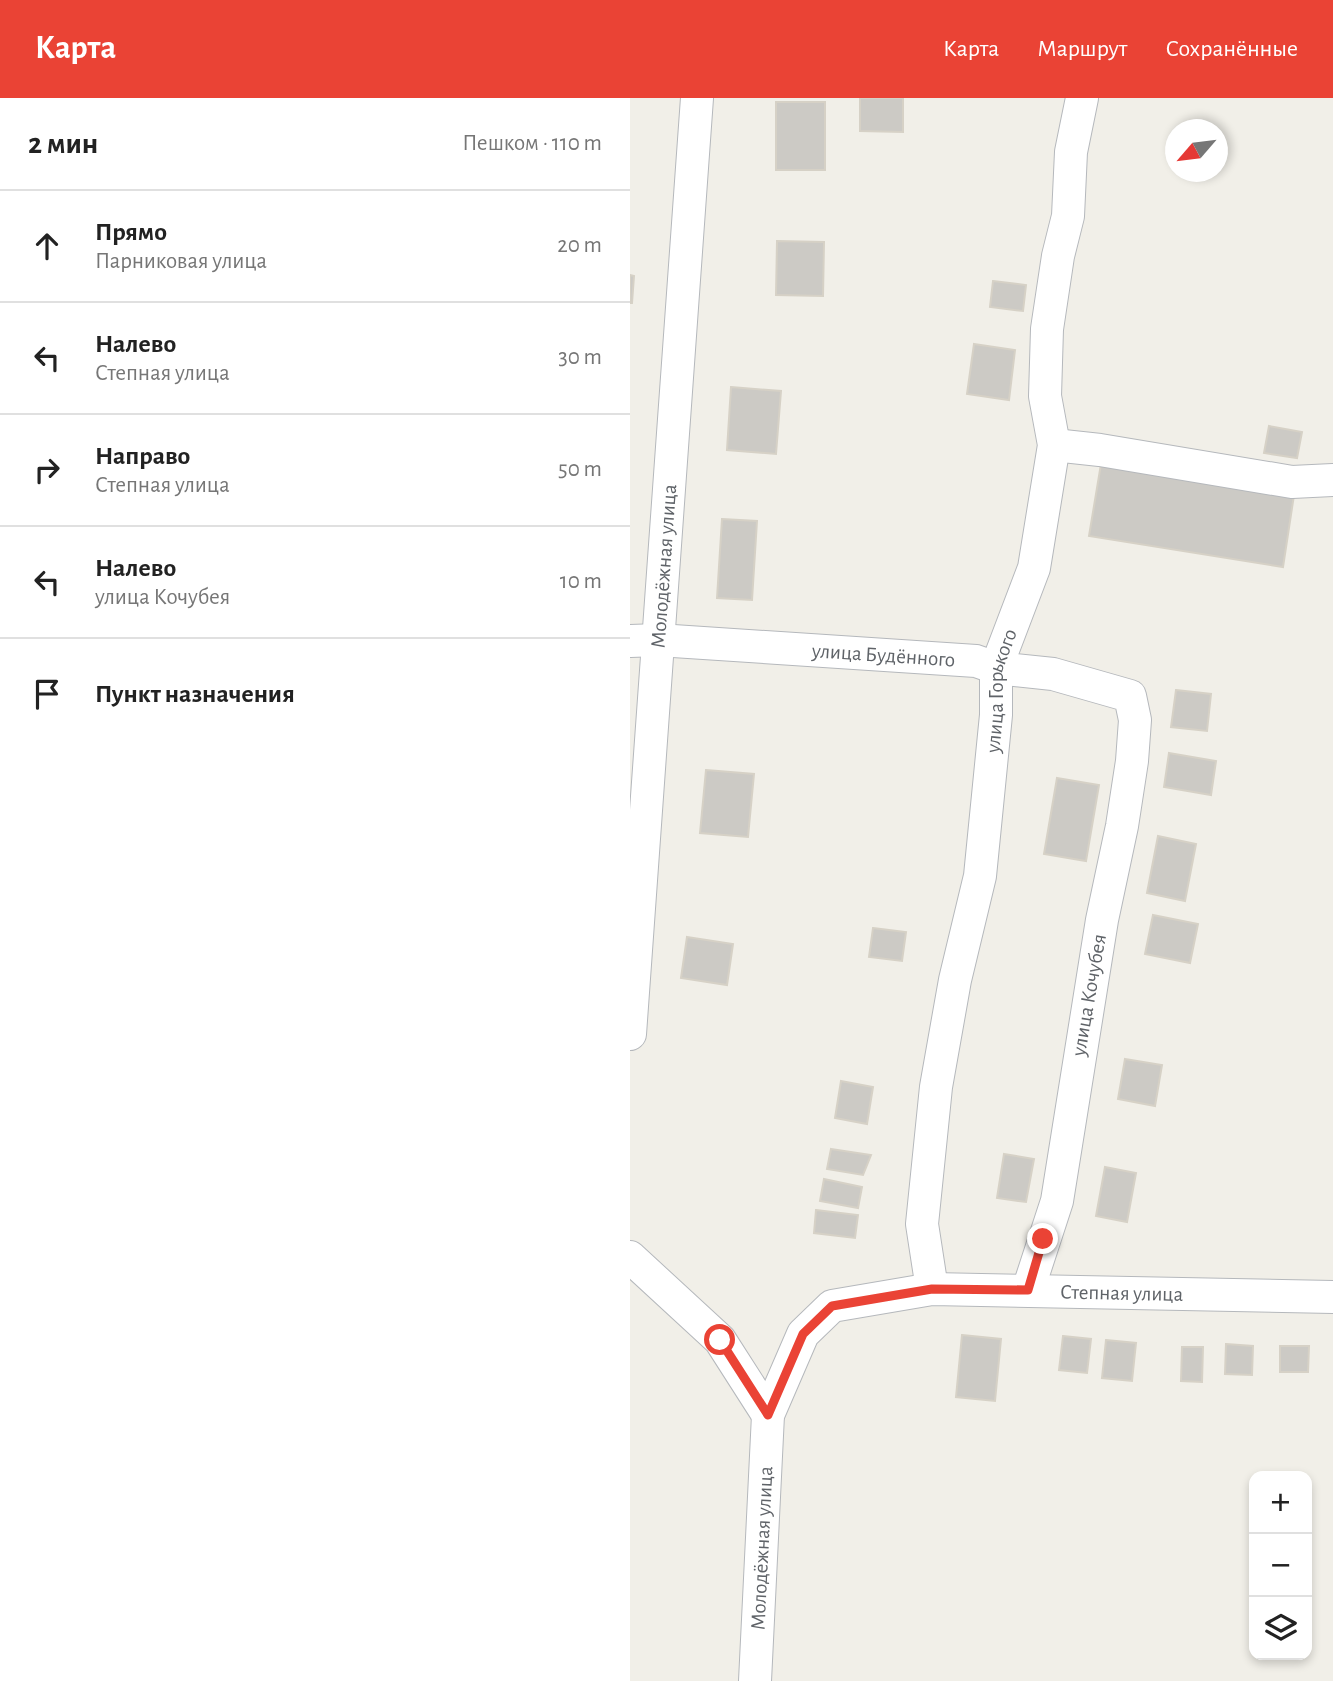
<!DOCTYPE html>
<html lang="ru">
<meta charset="utf-8">
<style>
:root{--surface:#fff;--page:#f2f2f2;--text:#222;--muted:#767676;--line:#e0e0e0;--accent:#ea4335}
body{margin:0;font-family:"Alegreya Sans",sans-serif;background:var(--page);color:var(--text)}
.controls{position:absolute;right:21px;bottom:21px;display:grid;overflow:hidden;border-radius:14px;box-shadow:0 4px 10px #0003}
.controls button{width:63px;height:63px;display:grid;place-items:center;padding:0;border:0;border-bottom:2px solid var(--line);background:var(--surface);color:var(--text);font:35px sans-serif}
.compass{position:absolute;left:535px;top:21px;width:63px;height:63px;border-radius:50%;background:var(--surface);box-shadow:0 4px 10px #0003;rotate:242deg}
.stop{position:absolute;width:21px;height:21px;margin:-16px;border:5px solid #ea4335;border-radius:50%;background:#fff}
.stop.end{background:#ea4335;border-color:#fff;box-shadow:0 2px 7px #0008}
.list{margin:0;padding:0;list-style:none}
h2{display:flex;justify-content:space-between;align-items:center;height:91px;margin:0;padding:0 28px;font-size:30px}
h2 small{font-size:23px;font-weight:400;color:var(--muted)}
.list li{display:grid;grid-template-columns:46px 1fr auto;gap:21px;align-items:center;box-sizing:border-box;height:112px;padding:0 28px;border-top:2px solid var(--line)}
.list b{display:block;font-size:26px;white-space:nowrap}
.list p{margin:0;font-size:23px;white-space:nowrap;color:var(--muted)}
.list em{font-size:23px;font-style:normal;color:var(--muted)}
.icon{flex:none;width:38px;height:38px;fill:none;stroke:currentColor;stroke-width:2;stroke-linecap:round;stroke-linejoin:round}
.map{position:relative;flex:none;width:703px;height:1583px;overflow:hidden}
header{display:flex;align-items:center;gap:42px;box-sizing:border-box;height:98px;padding:0 35px;background:var(--accent);color:#fff}
header strong{font-size:33px}
nav{display:flex;gap:38px;margin-inline-start:auto;font-size:24px}
main{display:flex}
aside{flex:1;background:var(--surface)}
.map>svg:first-child{display:block}
.building{fill:#cccac5;stroke:#d6d1c6;stroke-width:2}
.lines{fill:none;stroke-linecap:round;stroke-linejoin:round}
.minor-casing{stroke:#b5b8bc;stroke-width:34}
.minor{stroke:#fff;stroke-width:32}
.route{stroke:#ea4335;stroke-width:9}
.labels{text-anchor:middle;dominant-baseline:central;stroke-width:5;stroke-linejoin:round;paint-order:stroke}
.street-label{font-size:21px;fill:#5f6368;stroke:#fff}
</style>
<header>
<strong>Карта</strong>
<nav><a>Карта</a><a>Маршрут</a><a>Сохранённые</a></nav>
</header>
<main>
<aside>
<h2>2 мин<small>Пешком · 110 m</small></h2>
<ul class="list">
<li><svg class="icon" aria-label="ahead" viewBox="0 0 24 24"><path d="M12 20V5M6 11l6-6 6 6"/></svg><div><b>Прямо</b><p>Парниковая улица</p></div><em>20 m</em></li>
<li><svg class="icon" aria-label="left" viewBox="0 0 24 24"><path d="M17 20v-9H6M10 6l-5 5 5 5"/></svg><div><b>Налево</b><p>Степная улица</p></div><em>30 m</em></li>
<li><svg class="icon" aria-label="right" viewBox="0 0 24 24"><path d="M7 20v-9h11M14 6l5 5-5 5"/></svg><div><b>Направо</b><p>Степная улица</p></div><em>50 m</em></li>
<li><svg class="icon" aria-label="left" viewBox="0 0 24 24"><path d="M17 20v-9H6M10 6l-5 5 5 5"/></svg><div><b>Налево</b><p>улица Кочубея</p></div><em>10 m</em></li>
<li><svg class="icon" aria-label="arrive" viewBox="0 0 24 24"><path d="M6 21V4h12l-3 4 3 4H6"/></svg><div><b>Пункт назначения</b></div></li>
</ul>
</aside>
<div class="map">
<svg width="703" height="1583" viewBox="0 0 703 1583">
<rect width="100%" height="100%" fill="#f1efe8"/>
<g class="building">
<path d="M 230,0 L 273,0 L 273,34 L 230,33 Z"/>
<rect x="146" y="4" width="49" height="68"/>
<path d="M 147,143 L 194,144 L 193,198 L 146,197 Z"/>
<path d="M 0,177 L 4,178 L 2,205 L 0,205 Z"/>
<path d="M 363,183 L 396,187 L 393,213 L 360,209 Z"/>
<path d="M 344,246 L 385,252 L 379,302 L 337,296 Z"/>
<path d="M 101,289 L 151,293 L 146,356 L 97,352 Z"/>
<path d="M 639,328 L 672,334 L 667,360 L 634,355 Z"/>
<path d="M 471,366 L 664,397 L 653,469 L 459,438 Z"/>
<path d="M 92,421 L 127,423 L 122,502 L 87,500 Z"/>
<path d="M 546,592 L 581,596 L 577,633 L 541,629 Z"/>
<path d="M 539,655 L 586,663 L 581,697 L 534,689 Z"/>
<path d="M 76,672 L 124,676 L 118,739 L 70,735 Z"/>
<path d="M 427,680 L 469,687 L 456,763 L 414,756 Z"/>
<path d="M 528,738 L 566,746 L 555,803 L 517,795 Z"/>
<path d="M 523,817 L 568,826 L 560,865 L 515,856 Z"/>
<path d="M 243,830 L 276,834 L 272,863 L 239,859 Z"/>
<path d="M 57,839 L 103,846 L 97,887 L 51,880 Z"/>
<path d="M 495,961 L 532,967 L 525,1008 L 488,1001 Z"/>
<path d="M 211,983 L 243,989 L 237,1026 L 205,1020 Z"/>
<path d="M 201,1051 L 241,1057 L 233,1077 L 197,1071 Z"/>
<path d="M 374,1056 L 404,1061 L 396,1104 L 367,1100 Z"/>
<path d="M 475,1069 L 506,1075 L 497,1124 L 466,1118 Z"/>
<path d="M 194,1081 L 232,1089 L 228,1110 L 190,1103 Z"/>
<path d="M 186,1112 L 228,1117 L 225,1140 L 184,1135 Z"/>
<path d="M 332,1237 L 371,1241 L 365,1303 L 326,1299 Z"/>
<path d="M 433,1238 L 461,1241 L 457,1275 L 429,1272 Z"/>
<path d="M 476,1242 L 506,1245 L 502,1283 L 472,1280 Z"/>
<path d="M 596,1246 L 623,1248 L 622,1277 L 595,1276 Z"/>
<path d="M 650,1248 L 679,1248 L 678,1274 L 650,1274 Z"/>
<path d="M 552,1249 L 573,1249 L 572,1284 L 551,1283 Z"/>
</g>
<g class="lines">
<defs>
<g id="minor">
<path d="M 424,347 L 470,352 L 662,384 L 703,382"/>
<path id="s1" d="M 0,543 L 28,542 L 346,563 L 366,570 L 423,576 L 500,598 L 505,622 L 502,663 L 492,728 L 472,822 L 427,1103 L 398,1192"/>
<path id="s2" d="M 0,936 L 67,0"/>
<path d="M 0,1159 L 90,1242 L 138,1317"/>
<path id="s3" d="M 302,1191 L 292,1126 L 306,989 L 325,882 L 350,778 L 366,617 L 366,570 L 404,470 L 424,347 L 415,298 L 417,231 L 428,158 L 438,118 L 441,54 L 452,0"/>
<path id="s4" d="M 125,1583 L 138,1317 L 173,1236 L 202,1208 L 302,1191 L 703,1199"/>
</g>
</defs>
<use href="#minor" class="minor-casing"/>
<use href="#minor" class="minor"/>
</g>
<g class="lines">
<path class="route" d="M 90,1242 L 138,1317 L 173,1236 L 202,1208 L 302,1191 L 398,1192 L 413,1141"/>
</g>
<g class="labels">
<g class="street-label">
<text stroke="none"><textPath href="#s2" startOffset="469">Молодёжная улица</textPath></text>
<text stroke="none"><textPath href="#s1" startOffset="254">улица Будённого</textPath></text>
<text stroke="none"><textPath href="#s3" startOffset="606">улица Горького</textPath></text>
<text transform="translate(459 897) rotate(-80)">улица Кочубея</text>
<text stroke="none"><textPath href="#s4" startOffset="686">Степная улица</textPath></text>
<text stroke="none"><textPath href="#s4" startOffset="133">Молодёжная улица</textPath></text>
</g>
</g>
</svg>
<div class="controls">
<button>+</button>
<button>−</button>
<button><svg class="icon" aria-label="layers" viewBox="0 0 24 24"><path d="M12 4l9 5-9 5-9-5zM3 14l9 5 9-5"/></svg></button>
</div>
<svg class="compass" viewBox="-18 -18 36 36"><path d="M0-13l5 13h-10z" fill="#e53935"/><path d="M0 13l5-13h-10z" fill="#767676"/></svg>
<div class="stop" style="left:90px;top:1242px"></div>
<div class="stop end" style="left:413px;top:1141px"></div>
</div>
</main>
